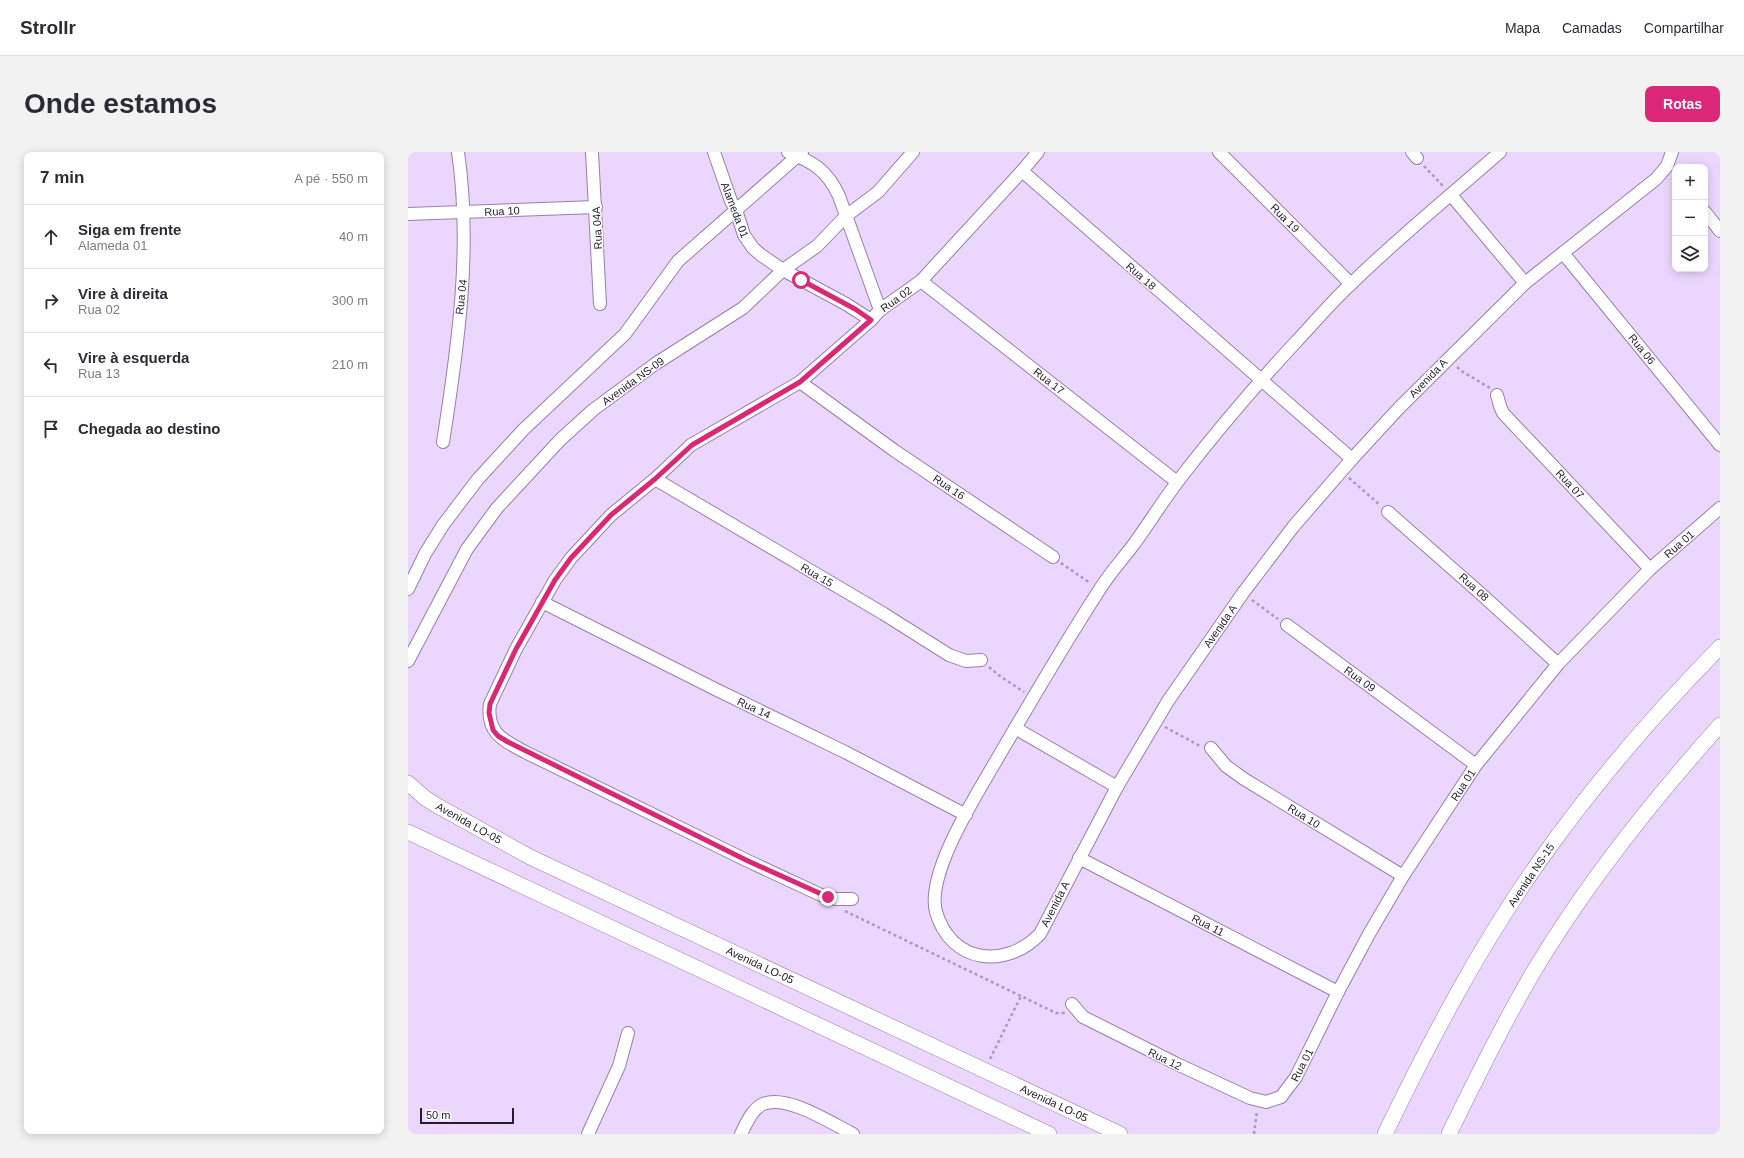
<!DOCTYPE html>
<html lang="pt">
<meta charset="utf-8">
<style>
:root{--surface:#fff;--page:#f2f2f3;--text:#2b2b33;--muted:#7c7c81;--line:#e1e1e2;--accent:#db2777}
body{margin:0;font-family:Arial,sans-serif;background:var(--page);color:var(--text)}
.controls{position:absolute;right:12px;top:12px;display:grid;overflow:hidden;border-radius:8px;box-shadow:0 2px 10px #0003}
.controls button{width:36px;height:36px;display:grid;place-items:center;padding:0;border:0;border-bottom:1px solid var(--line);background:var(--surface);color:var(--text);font:20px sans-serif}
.scale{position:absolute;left:12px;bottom:10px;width:94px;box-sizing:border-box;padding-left:4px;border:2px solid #251b2d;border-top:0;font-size:11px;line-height:14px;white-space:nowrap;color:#251b2d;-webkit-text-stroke:3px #fff;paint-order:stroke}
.stop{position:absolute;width:12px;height:12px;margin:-9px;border:3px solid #db2777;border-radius:50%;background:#fff}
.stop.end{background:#db2777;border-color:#fff;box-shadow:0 1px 4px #0008}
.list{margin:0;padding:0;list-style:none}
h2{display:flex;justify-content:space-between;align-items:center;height:52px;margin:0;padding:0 16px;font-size:17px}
h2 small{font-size:13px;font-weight:400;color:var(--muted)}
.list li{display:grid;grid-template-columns:26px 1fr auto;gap:12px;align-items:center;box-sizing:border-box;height:64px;padding:0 16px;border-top:1px solid var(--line)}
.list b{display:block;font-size:15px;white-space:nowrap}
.list p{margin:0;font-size:13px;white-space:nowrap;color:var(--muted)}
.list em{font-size:13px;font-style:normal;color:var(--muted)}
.icon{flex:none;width:22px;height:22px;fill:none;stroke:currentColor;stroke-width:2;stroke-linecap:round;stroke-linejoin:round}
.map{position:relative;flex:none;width:1312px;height:982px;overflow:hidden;border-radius:8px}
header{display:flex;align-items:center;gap:24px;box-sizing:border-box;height:56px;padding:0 20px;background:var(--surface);border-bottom:1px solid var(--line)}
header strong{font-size:19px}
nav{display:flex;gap:22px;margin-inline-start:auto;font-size:14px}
.intro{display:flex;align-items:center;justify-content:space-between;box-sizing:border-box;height:96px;padding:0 24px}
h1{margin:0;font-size:28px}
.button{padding:10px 18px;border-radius:8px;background:var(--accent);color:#fff;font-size:14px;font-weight:700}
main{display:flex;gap:24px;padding:0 24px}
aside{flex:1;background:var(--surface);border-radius:8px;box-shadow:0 2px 10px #0003}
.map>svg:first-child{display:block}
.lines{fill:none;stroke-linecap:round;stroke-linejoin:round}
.minor-casing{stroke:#977fab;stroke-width:14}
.major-casing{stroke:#977fab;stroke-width:16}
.path{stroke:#aa99b9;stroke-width:2.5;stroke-dasharray:3 3;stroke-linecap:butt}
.minor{stroke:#fff;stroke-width:12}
.major{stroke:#fff;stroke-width:15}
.route{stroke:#db2777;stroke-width:5}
.labels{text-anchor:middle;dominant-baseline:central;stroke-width:3;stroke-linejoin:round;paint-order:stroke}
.street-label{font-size:11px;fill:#251b2d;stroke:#fff}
</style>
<header>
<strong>Strollr</strong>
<nav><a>Mapa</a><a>Camadas</a><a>Compartilhar</a></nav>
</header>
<div class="intro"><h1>Onde estamos</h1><a class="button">Rotas</a></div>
<main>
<aside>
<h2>7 min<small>A pé · 550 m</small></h2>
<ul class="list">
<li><svg class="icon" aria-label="ahead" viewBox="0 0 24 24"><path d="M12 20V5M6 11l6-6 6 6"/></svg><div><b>Siga em frente</b><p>Alameda 01</p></div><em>40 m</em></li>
<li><svg class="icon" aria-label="right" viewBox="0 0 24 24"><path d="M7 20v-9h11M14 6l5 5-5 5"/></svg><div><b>Vire à direita</b><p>Rua 02</p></div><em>300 m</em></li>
<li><svg class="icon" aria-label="left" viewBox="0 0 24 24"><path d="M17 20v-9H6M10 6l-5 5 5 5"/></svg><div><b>Vire à esquerda</b><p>Rua 13</p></div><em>210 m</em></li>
<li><svg class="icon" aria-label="arrive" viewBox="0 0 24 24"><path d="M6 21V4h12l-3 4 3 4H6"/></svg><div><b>Chegada ao destino</b></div></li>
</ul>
</aside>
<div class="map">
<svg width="1312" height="982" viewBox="0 0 1312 982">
<rect width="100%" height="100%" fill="#ebd7fd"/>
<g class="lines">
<defs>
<g id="minor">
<path d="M 184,0 L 192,152"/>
<path d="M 306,0 L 323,49 L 328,58 L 336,83 L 345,96 L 353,103 L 375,118 L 438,152 L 463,168"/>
<path d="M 380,0 C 405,10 419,18 431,44 L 472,158"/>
<path d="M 811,0 L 943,132"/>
<path d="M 1004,0 L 1009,6"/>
<path d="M 1092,0 C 1043,43 991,85 944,131 C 924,149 906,171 887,191 C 846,235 807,281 770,329 C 755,349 741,371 726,392 C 714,408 700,423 690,440 C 653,497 619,556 585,614 C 566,647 518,722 528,760 C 543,811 597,818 632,782 L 709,635 L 760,549 L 835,441 L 885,375 L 944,307 L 991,256 L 1117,131 L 1248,27 L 1259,14 L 1264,0"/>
<path d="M 614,19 L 944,307"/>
<path d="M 1043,43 L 1117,131"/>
<path d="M 1297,60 L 1312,79"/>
<path d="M 0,62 L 188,55"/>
<path d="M 1155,101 L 1312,293"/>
<path d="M 513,129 L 769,330"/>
<path d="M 392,230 L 487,299 L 645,405"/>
<path d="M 1089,243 L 1092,254 L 1095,261 L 1242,417"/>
<path d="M 35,290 C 50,195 64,96 50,0"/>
<path d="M 247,327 L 476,462 L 541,503 L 558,509 L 573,508"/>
<path d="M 980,360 L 1072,441 L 1150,512"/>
<path d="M 0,437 L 17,402 L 35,373 L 70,327 L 115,278 L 217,182 L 270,109 L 394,0"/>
<path d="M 134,450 L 309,538 L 437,600 L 558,663"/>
<path d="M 879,473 L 1068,613"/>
<path d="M 0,509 L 59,397 L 89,356 L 152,288 L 185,258 L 247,212 L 335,156 L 375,118 L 409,94 L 438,64 L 470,40 L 505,0"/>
<path d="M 607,576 L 709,635"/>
<path d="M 803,596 L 818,614 L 836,627 L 995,724"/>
<path d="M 671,706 L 930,840"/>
<path d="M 444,747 L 428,747 L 413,743 L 340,709 L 117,600 C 95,588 78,581 82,552 L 108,497 L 147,428 L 163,406 L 203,363 L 247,327 L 283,293 L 392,230 L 463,168 L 472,158 L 513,129 L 614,19 L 630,0"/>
<path d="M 664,852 L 675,865 L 769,912 L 842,946 L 858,950 L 873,945 L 888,925 L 930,840 L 961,782 L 995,724 L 1068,613 L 1150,512 L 1242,417 L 1312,356"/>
<path d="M 180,982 L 211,914 L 220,881"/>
<path d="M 333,982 C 338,972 344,957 355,952 C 379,942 423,971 445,982"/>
</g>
<g id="major">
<path d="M 0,631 L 17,646 L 28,653 L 122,705 L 712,982"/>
<path d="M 0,680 L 641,982"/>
<path d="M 977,982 C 1023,887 1072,793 1133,707 C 1187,631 1247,561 1312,495"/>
<path d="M 1041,982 C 1068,927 1095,872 1126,819 C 1179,730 1244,649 1312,573"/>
</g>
</defs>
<use href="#minor" class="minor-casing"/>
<use href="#major" class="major-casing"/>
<g class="path">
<path d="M 1016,14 L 1035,34"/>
<path d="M 1049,215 L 1055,220 L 1082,236"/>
<path d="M 941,326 L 972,353"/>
<path d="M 653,411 L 682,431"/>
<path d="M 844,448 L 870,467"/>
<path d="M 581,515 L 589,522 L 616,540"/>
<path d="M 757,575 L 792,594"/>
<path d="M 437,759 L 648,861 L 657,861"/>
<path d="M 582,907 L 613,844"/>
<path d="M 846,982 L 849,959"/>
</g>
<use href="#minor" class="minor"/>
<use href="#major" class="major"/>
</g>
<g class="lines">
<path class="route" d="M 393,128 L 447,157 L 463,168 L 392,230 L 284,293 L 247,327 L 203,363 L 163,406 L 147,428 L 108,497 L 82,552 L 81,561 L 85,578 L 90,584 L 100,590 L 340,709 L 420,745"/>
</g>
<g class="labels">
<g class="street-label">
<text transform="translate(327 58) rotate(69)">Alameda 01</text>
<text transform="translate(94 59) rotate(-3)">Rua 10</text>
<text transform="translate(877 66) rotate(45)">Rua 19</text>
<text transform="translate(189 76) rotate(-93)">Rua 04A</text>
<text transform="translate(733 124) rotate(41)">Rua 18</text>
<text transform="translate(53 145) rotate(-84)">Rua 04</text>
<text transform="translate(488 147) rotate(-36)">Rua 02</text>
<text transform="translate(1234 197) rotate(51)">Rua 06</text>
<text transform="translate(1020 226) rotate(-46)">Avenida A</text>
<text transform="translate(225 229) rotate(-36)">Avenida NS-09</text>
<text transform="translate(641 229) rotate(38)">Rua 17</text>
<text transform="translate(1162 332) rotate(47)">Rua 07</text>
<text transform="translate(541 335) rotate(34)">Rua 16</text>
<text transform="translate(1271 392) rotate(-41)">Rua 01</text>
<text transform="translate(409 423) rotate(30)">Rua 15</text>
<text transform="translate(1066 435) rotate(42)">Rua 08</text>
<text transform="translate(812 474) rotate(-55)">Avenida A</text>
<text transform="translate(952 527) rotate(36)">Rua 09</text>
<text transform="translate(346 556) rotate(25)">Rua 14</text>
<text transform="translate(1055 633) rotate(-57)">Rua 01</text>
<text transform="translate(896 664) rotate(32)">Rua 10</text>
<text transform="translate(61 671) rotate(29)">Avenida LO-05</text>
<text transform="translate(1123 723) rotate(-56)">Avenida NS-15</text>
<text transform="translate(647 752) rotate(-63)">Avenida A</text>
<text transform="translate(800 773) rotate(27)">Rua 11</text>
<text transform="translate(352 813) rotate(25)">Avenida LO-05</text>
<text transform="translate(757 907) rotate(26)">Rua 12</text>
<text transform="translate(894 913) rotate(-62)">Rua 01</text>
<text transform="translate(646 951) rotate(25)">Avenida LO-05</text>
</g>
</g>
</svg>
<div class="controls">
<button>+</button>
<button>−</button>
<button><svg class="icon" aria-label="layers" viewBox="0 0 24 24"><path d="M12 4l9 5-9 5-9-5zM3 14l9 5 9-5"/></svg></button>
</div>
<div class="scale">50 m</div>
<div class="stop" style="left:393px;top:128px"></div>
<div class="stop end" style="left:420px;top:745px"></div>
</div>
</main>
